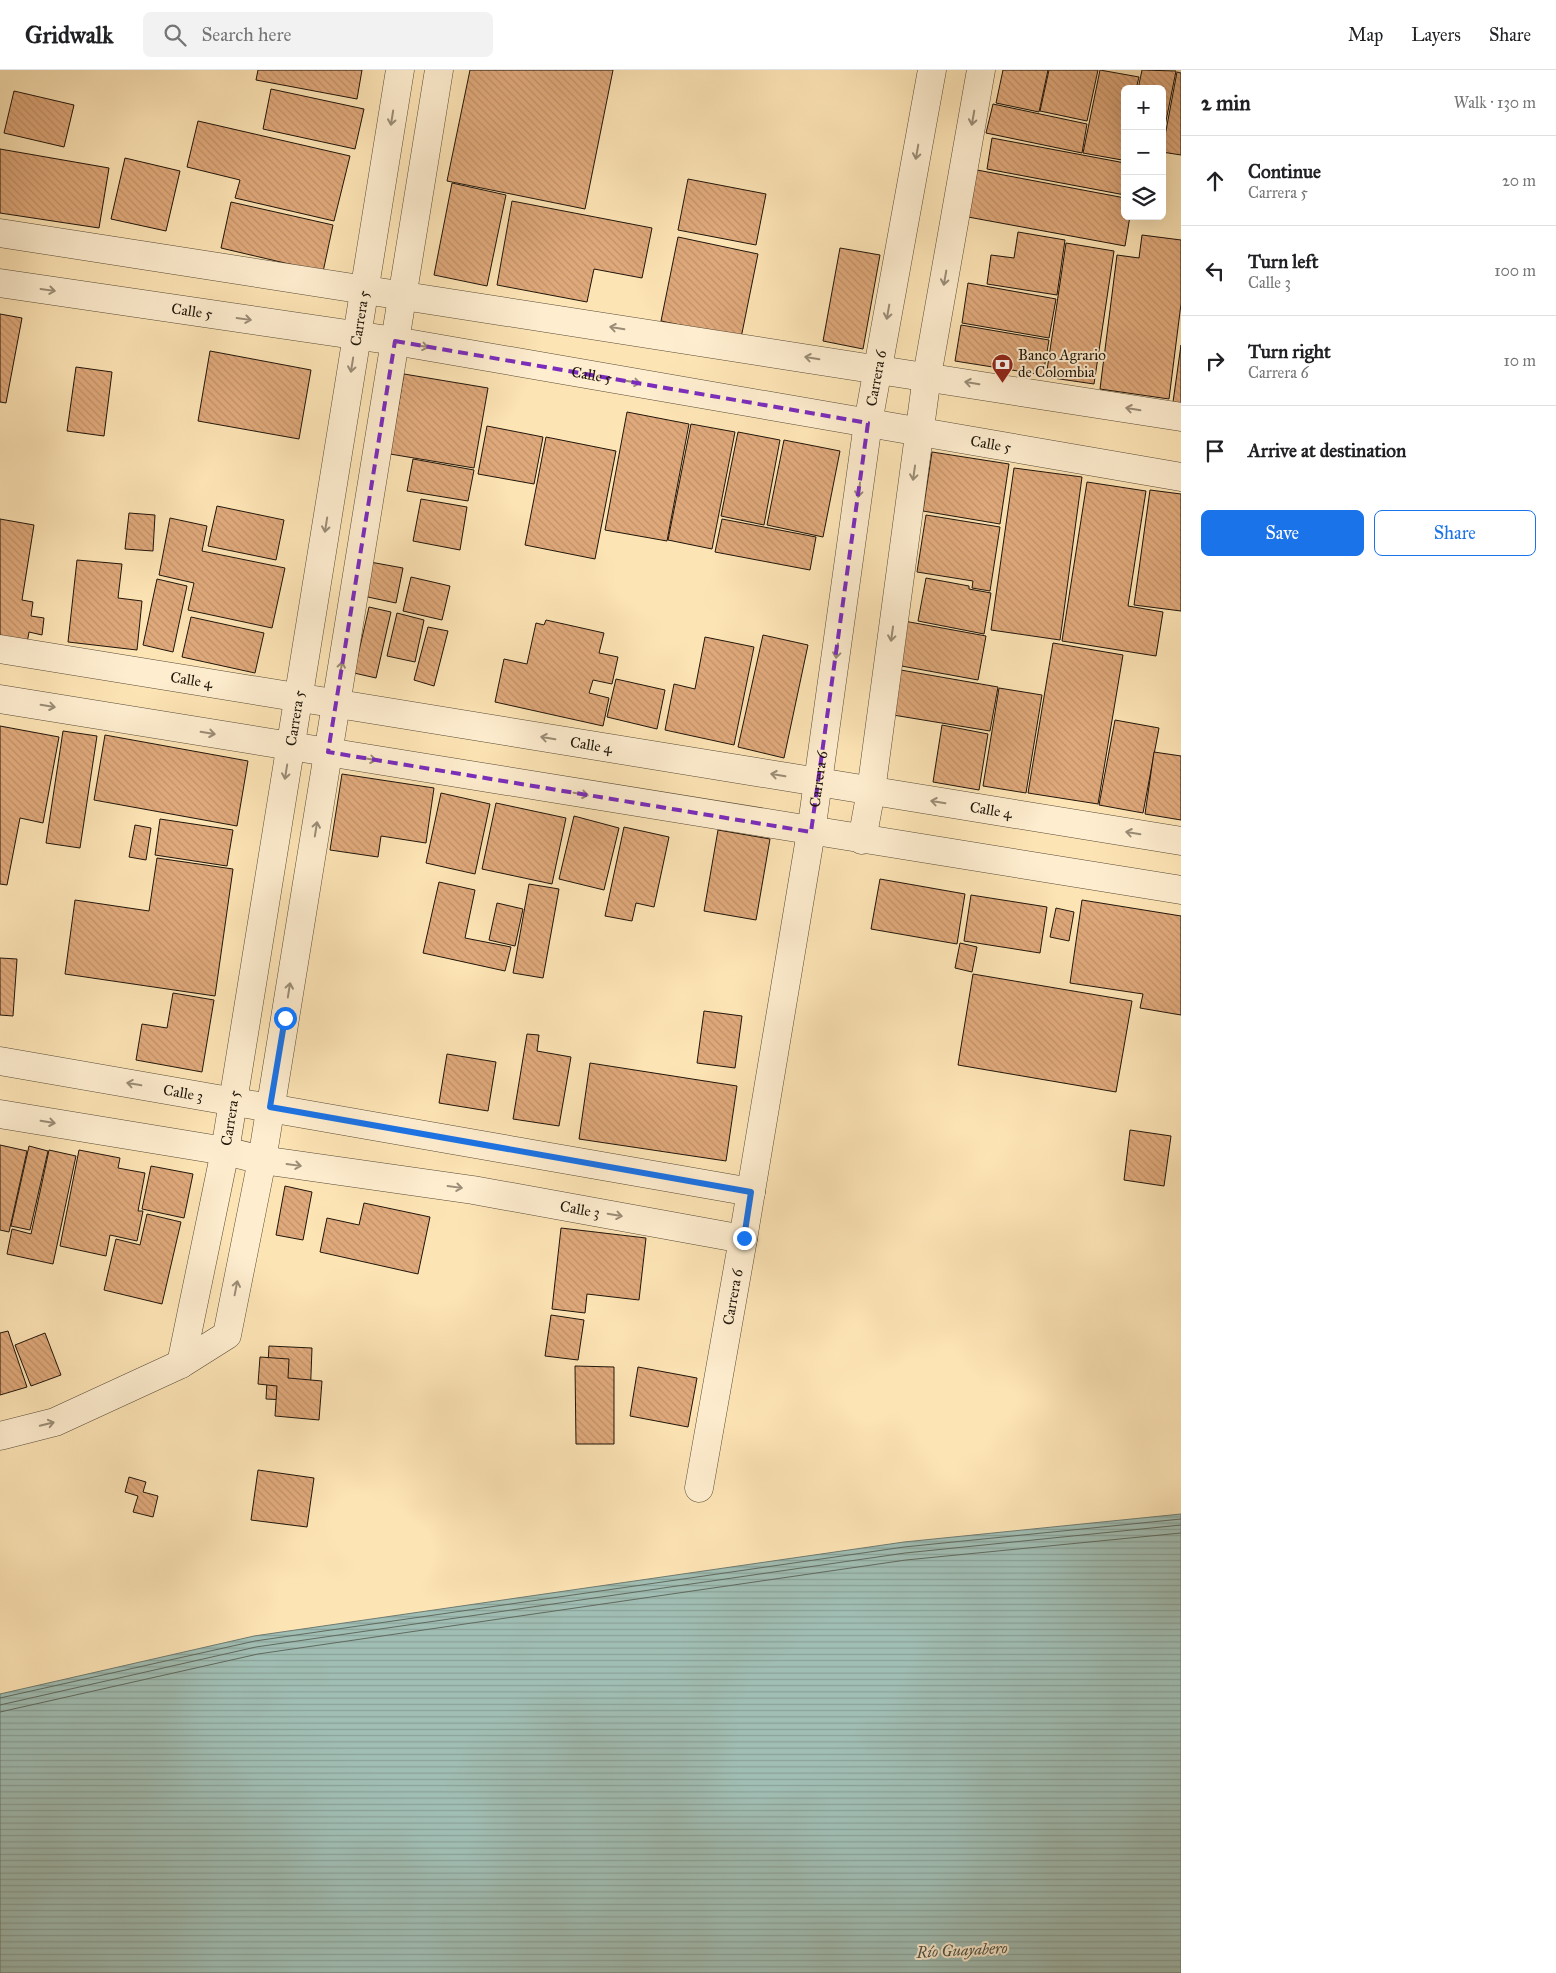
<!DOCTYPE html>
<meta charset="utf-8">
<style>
:root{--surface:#fff;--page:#f2f2f2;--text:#202124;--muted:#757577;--line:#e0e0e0;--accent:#1a73e8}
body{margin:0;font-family:"IM FELL Great Primer",serif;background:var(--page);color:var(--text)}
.controls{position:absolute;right:15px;top:15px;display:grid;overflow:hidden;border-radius:8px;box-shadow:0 5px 20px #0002}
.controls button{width:45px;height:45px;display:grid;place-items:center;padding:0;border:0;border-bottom:1px solid var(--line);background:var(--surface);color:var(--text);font:25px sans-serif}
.stop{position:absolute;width:15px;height:15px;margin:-11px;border:4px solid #1a73e8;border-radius:50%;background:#fff}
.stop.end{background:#1a73e8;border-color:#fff;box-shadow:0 1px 5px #0008}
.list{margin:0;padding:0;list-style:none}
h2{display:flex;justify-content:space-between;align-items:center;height:65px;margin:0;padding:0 20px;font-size:21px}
h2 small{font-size:16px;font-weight:400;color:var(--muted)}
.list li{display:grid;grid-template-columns:32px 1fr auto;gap:15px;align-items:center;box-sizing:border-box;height:90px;padding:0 20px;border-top:1px solid var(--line)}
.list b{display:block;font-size:19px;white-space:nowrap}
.list p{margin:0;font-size:16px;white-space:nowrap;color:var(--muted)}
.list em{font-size:16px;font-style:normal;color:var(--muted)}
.actions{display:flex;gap:10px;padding:15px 20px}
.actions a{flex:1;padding:11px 0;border:1px solid var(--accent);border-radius:8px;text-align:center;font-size:18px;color:var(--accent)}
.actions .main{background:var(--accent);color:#fff}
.icon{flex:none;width:28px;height:28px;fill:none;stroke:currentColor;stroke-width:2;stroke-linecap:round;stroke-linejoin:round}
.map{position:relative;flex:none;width:1181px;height:1903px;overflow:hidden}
header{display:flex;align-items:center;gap:30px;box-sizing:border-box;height:70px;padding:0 25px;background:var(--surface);border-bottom:1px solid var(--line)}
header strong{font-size:24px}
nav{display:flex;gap:28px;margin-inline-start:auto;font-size:18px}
.search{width:350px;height:45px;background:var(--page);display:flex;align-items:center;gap:12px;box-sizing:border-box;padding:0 18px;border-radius:8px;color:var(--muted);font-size:19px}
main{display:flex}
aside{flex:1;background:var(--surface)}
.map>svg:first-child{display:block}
.water{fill:url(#water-rules);stroke:#6d7a70}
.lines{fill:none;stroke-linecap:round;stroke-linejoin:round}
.shore{stroke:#606a5f;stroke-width:1}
.building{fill:url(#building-back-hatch);stroke:#1f150a}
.street-casing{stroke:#564935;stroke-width:29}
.street{stroke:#feedcf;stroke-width:28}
.oneway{stroke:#9a8c76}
.route{stroke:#1a73e8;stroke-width:6}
.marked{fill:none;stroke:#7b2cbf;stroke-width:4;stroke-dasharray:10 6;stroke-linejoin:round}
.labels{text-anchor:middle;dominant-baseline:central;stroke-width:4;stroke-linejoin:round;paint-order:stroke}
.street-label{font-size:15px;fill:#1f150a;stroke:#feedcf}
.poi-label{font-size:15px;fill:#1f150a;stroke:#feedcf;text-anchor:start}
.water-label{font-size:16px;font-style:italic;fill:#4c5046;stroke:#feedcf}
</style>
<header>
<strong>Gridwalk</strong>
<div class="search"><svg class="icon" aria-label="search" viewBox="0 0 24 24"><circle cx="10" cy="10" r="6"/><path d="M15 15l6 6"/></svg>Search here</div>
<nav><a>Map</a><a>Layers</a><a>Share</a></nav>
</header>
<main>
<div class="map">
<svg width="1181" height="1903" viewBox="0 0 1181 1903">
<defs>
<pattern id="water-rules" width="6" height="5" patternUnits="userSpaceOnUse" patternTransform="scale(1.25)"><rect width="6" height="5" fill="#a1beb4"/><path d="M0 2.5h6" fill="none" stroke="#8aa299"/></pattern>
<pattern id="building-back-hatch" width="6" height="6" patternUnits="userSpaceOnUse" patternTransform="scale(1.25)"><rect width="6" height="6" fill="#e0a97b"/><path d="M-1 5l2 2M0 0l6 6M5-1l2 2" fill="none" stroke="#c09169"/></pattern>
</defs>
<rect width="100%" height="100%" fill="#fde4b5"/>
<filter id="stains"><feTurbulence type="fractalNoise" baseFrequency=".004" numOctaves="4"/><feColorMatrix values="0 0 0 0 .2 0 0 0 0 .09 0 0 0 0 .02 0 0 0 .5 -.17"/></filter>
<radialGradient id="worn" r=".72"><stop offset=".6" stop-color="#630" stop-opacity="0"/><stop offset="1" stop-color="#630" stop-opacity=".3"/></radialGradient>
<path class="water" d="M 1181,1444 L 1181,1903 L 0,1903 L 0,1624 L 254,1566 L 904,1472 Z"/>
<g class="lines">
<g class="shore">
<path d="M 0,1628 L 255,1571 L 904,1477 L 1181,1449"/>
<path d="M 0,1635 L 256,1577 L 905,1483 L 1181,1455"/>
<path d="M 0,1642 L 258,1584 L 906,1490 L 1181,1463"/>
</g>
</g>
<g class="building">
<path d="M 258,0 L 362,0 L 357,29 L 256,10 Z"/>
<path d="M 470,0 L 613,0 L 585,139 L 447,111 Z"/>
<path d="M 1003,0 L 1048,0 L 1039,42 L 996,33 Z"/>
<path d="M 1049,0 L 1098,0 L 1087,51 L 1040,41 Z"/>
<path d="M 1100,0 L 1139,7 L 1136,19 L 1125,19 L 1125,76 L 1122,90 L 1083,83 Z"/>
<path d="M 1142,0 L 1176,1 L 1162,71 L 1162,19 L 1138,19 Z"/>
<path d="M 1177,2 L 1181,3 L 1181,85 L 1162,82 Z"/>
<path d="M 271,19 L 364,39 L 355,79 L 263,59 Z"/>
<path d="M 14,21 L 74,35 L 64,77 L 4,63 Z"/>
<path d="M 993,34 L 1087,54 L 1082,83 L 986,63 Z"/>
<path d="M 198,51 L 350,86 L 334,151 L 235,128 L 240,110 L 187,97 Z"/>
<path d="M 992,68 L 1125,93 L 1125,125 L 987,99 Z"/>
<path d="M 0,79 L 109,98 L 99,158 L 0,143 Z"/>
<path d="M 125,88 L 180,101 L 166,161 L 111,149 Z"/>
<path d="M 977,100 L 1125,128 L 1125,146 L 1130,146 L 1125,176 L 968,147 Z"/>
<path d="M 688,109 L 766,124 L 756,175 L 678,160 Z"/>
<path d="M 452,113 L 506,125 L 487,216 L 434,205 Z"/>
<path d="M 512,131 L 652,158 L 642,208 L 594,199 L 587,232 L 497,215 Z"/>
<path d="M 231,132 L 333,155 L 323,202 L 221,178 Z"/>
<path d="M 1018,162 L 1065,170 L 1057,225 L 987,214 L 991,185 L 1014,188 Z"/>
<path d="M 1142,165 L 1181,170 L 1181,234 L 1169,329 L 1100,319 L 1117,185 L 1139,188 Z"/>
<path d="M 678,167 L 758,184 L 741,268 L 661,251 Z"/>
<path d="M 1066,173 L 1114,181 L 1094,314 L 1046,307 Z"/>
<path d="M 840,178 L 880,185 L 863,279 L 823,271 Z"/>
<path d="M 968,213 L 1056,229 L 1049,268 L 962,253 Z"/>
<path d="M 0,244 L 22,248 L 6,333 L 0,332 Z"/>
<path d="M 961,255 L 1049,270 L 1043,305 L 955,291 Z"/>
<path d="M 1181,275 L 1181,333 L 1173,332 Z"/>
<path d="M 210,281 L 311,300 L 299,369 L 198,351 Z"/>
<path d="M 76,297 L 112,302 L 104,366 L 67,361 Z"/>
<path d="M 404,304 L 488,318 L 474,398 L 390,384 Z"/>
<path d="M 627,342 L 689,354 L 667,471 L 605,460 Z"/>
<path d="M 691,354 L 735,362 L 712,479 L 668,470 Z"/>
<path d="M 487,356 L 543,367 L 534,414 L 478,404 Z"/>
<path d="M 738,362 L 780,370 L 764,455 L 721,446 Z"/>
<path d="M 546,367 L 616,381 L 595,489 L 525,475 Z"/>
<path d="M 784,370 L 840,381 L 823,467 L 767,455 Z"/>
<path d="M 932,382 L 1009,394 L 1000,454 L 923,441 Z"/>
<path d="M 413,389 L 474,400 L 468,431 L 407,421 Z"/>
<path d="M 1014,398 L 1082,407 L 1060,570 L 991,560 Z"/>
<path d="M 1087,412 L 1146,421 L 1128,536 L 1163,542 L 1156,586 L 1062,571 Z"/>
<path d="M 1150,420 L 1181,424 L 1181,541 L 1134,535 Z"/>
<path d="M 421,429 L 467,437 L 460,480 L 413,471 Z"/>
<path d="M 217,436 L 284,450 L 276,490 L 208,476 Z"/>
<path d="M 129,443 L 155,445 L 153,481 L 125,479 Z"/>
<path d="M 926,445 L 1000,457 L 990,521 L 972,518 L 973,511 L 917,502 Z"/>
<path d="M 170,448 L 207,456 L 202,481 L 285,498 L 272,558 L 188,540 L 194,513 L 159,505 Z"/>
<path d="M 0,449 L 34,455 L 22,530 L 33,532 L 31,546 L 44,548 L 42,565 L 29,562 L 26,579 L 0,575 Z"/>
<path d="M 722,449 L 816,467 L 810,500 L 715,482 Z"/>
<path d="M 77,490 L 122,494 L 118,528 L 142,531 L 137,580 L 68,572 Z"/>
<path d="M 370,492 L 403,498 L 396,533 L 363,526 Z"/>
<path d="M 411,507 L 450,516 L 442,550 L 403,541 Z"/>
<path d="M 926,508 L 969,516 L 969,519 L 991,523 L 984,564 L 918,551 Z"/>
<path d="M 157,509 L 187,516 L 173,582 L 143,575 Z"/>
<path d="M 369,537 L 391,542 L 376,608 L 354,603 Z"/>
<path d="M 397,543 L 424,550 L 415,592 L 387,586 Z"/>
<path d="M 191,547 L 264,563 L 255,603 L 182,587 Z"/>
<path d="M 546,550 L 604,563 L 599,583 L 618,587 L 612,614 L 593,610 L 589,623 L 609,628 L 603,656 L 495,632 L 504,589 L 527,594 L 536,553 L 544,555 Z"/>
<path d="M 904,551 L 986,566 L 978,610 L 896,595 Z"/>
<path d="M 428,557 L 448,561 L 434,616 L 414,610 Z"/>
<path d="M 763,565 L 808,575 L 784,688 L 738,677 Z"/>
<path d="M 705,567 L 754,577 L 734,675 L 665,660 L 674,614 L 695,619 Z"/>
<path d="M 1053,573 L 1123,585 L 1098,734 L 1028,723 Z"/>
<path d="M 895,599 L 998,617 L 990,661 L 887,644 Z"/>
<path d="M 616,609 L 665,620 L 657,659 L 607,647 Z"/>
<path d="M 999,618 L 1042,625 L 1026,723 L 983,716 Z"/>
<path d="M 1115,650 L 1159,658 L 1143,743 L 1099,735 Z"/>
<path d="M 942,655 L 988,664 L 979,720 L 933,712 Z"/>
<path d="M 0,656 L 59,667 L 43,753 L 20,748 L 7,815 L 0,814 Z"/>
<path d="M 63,661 L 97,666 L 80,778 L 46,773 Z"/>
<path d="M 105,665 L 248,691 L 237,756 L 94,730 Z"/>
<path d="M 1154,682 L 1181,686 L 1181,750 L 1145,744 Z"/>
<path d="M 342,704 L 434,718 L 426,773 L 381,766 L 378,787 L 330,780 Z"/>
<path d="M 441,723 L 490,734 L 475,804 L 426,793 Z"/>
<path d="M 496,733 L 566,748 L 552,814 L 482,799 Z"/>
<path d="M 574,746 L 619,758 L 604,820 L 559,809 Z"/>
<path d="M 160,749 L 233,760 L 227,796 L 155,785 Z"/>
<path d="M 135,755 L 151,758 L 146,790 L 129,787 Z"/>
<path d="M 624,757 L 669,767 L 654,837 L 636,833 L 632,851 L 605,846 Z"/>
<path d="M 718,760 L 770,769 L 756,850 L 704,841 Z"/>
<path d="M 157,788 L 233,799 L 215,926 L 65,904 L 75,830 L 149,841 Z"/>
<path d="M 880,809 L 965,824 L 957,874 L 871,859 Z"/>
<path d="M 439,812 L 475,820 L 465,868 L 511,877 L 505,901 L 423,883 Z"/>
<path d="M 529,814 L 559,819 L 543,908 L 513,903 Z"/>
<path d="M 971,825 L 1047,837 L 1040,883 L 964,871 Z"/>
<path d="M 1082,830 L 1181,846 L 1181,945 L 1140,938 L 1143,924 L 1070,913 Z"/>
<path d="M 497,833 L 523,839 L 515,876 L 489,870 Z"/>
<path d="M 1056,838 L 1074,842 L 1069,871 L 1050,867 Z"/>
<path d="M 960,873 L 977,877 L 972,902 L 955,898 Z"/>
<path d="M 0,888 L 17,889 L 13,946 L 0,945 Z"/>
<path d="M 973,904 L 1132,931 L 1116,1022 L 958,995 Z"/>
<path d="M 173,923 L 214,930 L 202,1002 L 136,990 L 142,954 L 167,958 Z"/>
<path d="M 704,941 L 742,946 L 735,998 L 697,993 Z"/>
<path d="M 527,964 L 539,965 L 537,981 L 571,987 L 559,1056 L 513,1049 Z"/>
<path d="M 447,984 L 496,992 L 488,1041 L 439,1033 Z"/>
<path d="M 590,993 L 737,1016 L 726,1091 L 579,1069 Z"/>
<path d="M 1130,1060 L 1171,1066 L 1164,1116 L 1124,1110 Z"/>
<path d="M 0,1075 L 27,1081 L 9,1162 L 0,1160 Z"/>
<path d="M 29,1076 L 48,1081 L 30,1160 L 11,1156 Z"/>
<path d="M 49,1080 L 76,1086 L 53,1194 L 7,1184 L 12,1159 L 31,1164 Z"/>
<path d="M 79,1080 L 120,1088 L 118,1098 L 145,1103 L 138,1141 L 143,1141 L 137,1171 L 110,1165 L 106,1186 L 60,1176 Z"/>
<path d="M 151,1096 L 193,1104 L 184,1148 L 142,1139 Z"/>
<path d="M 285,1116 L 312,1122 L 303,1170 L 276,1165 Z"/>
<path d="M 364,1133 L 430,1147 L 418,1204 L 320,1182 L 327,1148 L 359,1155 Z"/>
<path d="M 147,1144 L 181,1152 L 162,1234 L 104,1220 L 116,1169 L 140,1175 Z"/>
<path d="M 561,1158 L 646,1168 L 639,1230 L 587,1224 L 585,1243 L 552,1239 Z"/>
<path d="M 551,1245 L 584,1250 L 578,1290 L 545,1286 Z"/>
<path d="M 8,1261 L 27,1317 L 0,1325 L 0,1263 Z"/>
<path d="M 45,1263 L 61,1305 L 31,1316 L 15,1275 Z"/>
<path d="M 269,1276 L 312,1278 L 310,1331 L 266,1329 Z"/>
<path d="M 260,1287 L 289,1289 L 288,1308 L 322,1311 L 319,1350 L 275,1346 L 277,1316 L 258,1314 Z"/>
<path d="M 575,1296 L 614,1297 L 614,1374 L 576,1374 Z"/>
<path d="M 638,1297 L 697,1308 L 688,1357 L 630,1346 Z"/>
<path d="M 258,1400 L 314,1408 L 307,1457 L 251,1450 Z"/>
<path d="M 129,1407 L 146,1412 L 143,1422 L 158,1426 L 153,1447 L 133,1442 L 138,1426 L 125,1422 Z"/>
</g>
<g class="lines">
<defs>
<g id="street">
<path d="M 0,163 L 1181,347"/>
<path id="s1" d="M 0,213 L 395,271 L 1181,407"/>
<path id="s2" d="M 0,579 L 1181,771"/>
<path d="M 0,629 L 1181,820"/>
<path d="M 862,770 L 871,721 L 927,306 L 981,0"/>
<path id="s3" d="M 0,991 L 751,1122"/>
<path id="s4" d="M 0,1044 L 225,1081 L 262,1090 L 473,1120 L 743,1169"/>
<path id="s5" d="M 181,1294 L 225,1081 L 400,0"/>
<path d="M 0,1366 L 55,1352 L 181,1294 L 227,1265 L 262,1090 L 439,0"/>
<path id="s6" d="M 699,1418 L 743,1169 L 811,762 L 868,353 L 932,0"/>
</g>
</defs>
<use href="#street" class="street-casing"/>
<use href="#street" class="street"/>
</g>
<defs><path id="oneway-shaft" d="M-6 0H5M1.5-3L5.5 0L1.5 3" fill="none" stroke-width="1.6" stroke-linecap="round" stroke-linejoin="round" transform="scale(1.25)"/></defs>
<g class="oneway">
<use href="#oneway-shaft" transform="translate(392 48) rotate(99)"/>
<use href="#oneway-shaft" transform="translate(973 48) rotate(100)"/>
<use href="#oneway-shaft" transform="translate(917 82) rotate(100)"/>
<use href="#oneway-shaft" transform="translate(945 208) rotate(100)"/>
<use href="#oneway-shaft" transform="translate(48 220) rotate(8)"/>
<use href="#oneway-shaft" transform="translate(888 242) rotate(100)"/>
<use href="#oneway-shaft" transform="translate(244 249) rotate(8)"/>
<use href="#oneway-shaft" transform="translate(617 258) rotate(-171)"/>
<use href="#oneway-shaft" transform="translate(421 276) rotate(10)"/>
<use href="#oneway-shaft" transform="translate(812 288) rotate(-171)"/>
<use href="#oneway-shaft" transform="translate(352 295) rotate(99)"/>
<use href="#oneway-shaft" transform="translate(633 312) rotate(10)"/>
<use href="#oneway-shaft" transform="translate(972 313) rotate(-171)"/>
<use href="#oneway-shaft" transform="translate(1133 339) rotate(-171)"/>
<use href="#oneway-shaft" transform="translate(914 403) rotate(98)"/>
<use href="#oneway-shaft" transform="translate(859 420) rotate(98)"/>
<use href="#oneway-shaft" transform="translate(326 455) rotate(99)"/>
<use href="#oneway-shaft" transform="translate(892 564) rotate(98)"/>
<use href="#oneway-shaft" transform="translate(837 581) rotate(98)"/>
<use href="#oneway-shaft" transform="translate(341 599) rotate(-81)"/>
<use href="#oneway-shaft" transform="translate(48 636) rotate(9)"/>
<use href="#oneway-shaft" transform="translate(208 663) rotate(9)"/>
<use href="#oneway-shaft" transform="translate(548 668) rotate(-171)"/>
<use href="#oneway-shaft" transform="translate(369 689) rotate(9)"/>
<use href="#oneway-shaft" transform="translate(286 702) rotate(99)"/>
<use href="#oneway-shaft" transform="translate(778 705) rotate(-171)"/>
<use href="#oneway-shaft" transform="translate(581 724) rotate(9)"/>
<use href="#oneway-shaft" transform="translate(938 732) rotate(-171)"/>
<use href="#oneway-shaft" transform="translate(316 759) rotate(-81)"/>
<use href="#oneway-shaft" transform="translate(1133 763) rotate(-171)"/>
<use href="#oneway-shaft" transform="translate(289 920) rotate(-81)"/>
<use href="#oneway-shaft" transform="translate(134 1014) rotate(-170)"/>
<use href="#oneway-shaft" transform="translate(48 1052) rotate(9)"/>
<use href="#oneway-shaft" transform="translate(294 1095) rotate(8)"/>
<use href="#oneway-shaft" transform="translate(455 1117) rotate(8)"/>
<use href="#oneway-shaft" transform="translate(615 1145) rotate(10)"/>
<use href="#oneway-shaft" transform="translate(236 1218) rotate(-79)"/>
<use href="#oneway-shaft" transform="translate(47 1354) rotate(-14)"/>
</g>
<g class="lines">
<path class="route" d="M 285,948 L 270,1037 L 751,1122 L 744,1168"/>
</g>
<path class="marked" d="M 395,271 L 868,353 L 811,762 L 328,682 Z"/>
<defs>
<symbol id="bank-pin" viewBox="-11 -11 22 30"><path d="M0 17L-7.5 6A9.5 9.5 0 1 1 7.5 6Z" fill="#8f2418" stroke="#feedcf"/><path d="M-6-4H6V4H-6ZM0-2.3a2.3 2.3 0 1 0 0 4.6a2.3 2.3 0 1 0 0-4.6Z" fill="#fff"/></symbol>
</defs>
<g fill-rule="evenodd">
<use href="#bank-pin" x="990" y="282" width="25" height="34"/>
</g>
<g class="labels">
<g class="street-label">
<text stroke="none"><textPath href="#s1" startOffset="194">Calle 5</textPath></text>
<text stroke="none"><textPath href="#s5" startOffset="1061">Carrera 5</textPath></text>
<text stroke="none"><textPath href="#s1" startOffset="599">Calle 5</textPath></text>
<text stroke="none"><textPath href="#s6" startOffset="1124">Carrera 6</textPath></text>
<text stroke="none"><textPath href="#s1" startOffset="1004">Calle 5</textPath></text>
<text stroke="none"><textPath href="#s2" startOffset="194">Calle 4</textPath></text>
<text stroke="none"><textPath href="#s5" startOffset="656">Carrera 5</textPath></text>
<text stroke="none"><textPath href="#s2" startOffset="599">Calle 4</textPath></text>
<text stroke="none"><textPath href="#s6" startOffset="719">Carrera 6</textPath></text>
<text stroke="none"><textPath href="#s2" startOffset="1004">Calle 4</textPath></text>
<text stroke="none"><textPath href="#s3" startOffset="186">Calle 3</textPath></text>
<text stroke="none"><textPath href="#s5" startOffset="251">Carrera 5</textPath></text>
<text stroke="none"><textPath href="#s4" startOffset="588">Calle 3</textPath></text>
<text stroke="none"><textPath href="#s6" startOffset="194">Carrera 6</textPath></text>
</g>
<g class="poi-label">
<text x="1018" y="285">Banco Agrario<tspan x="1018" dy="17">de Colombia</tspan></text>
</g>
<g class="water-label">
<text transform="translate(962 1880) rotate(-3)">Río Guayabero</text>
</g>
</g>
<rect width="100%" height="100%" filter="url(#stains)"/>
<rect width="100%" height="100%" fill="url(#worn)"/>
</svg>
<div class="controls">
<button>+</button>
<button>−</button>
<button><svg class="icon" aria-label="layers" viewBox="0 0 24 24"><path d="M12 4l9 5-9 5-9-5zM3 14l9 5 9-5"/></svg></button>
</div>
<div class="stop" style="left:285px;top:948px"></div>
<div class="stop end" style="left:744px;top:1168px"></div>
</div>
<aside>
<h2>2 min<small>Walk · 130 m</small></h2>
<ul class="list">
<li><svg class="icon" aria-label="ahead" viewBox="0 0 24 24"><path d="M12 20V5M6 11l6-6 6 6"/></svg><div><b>Continue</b><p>Carrera 5</p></div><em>20 m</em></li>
<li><svg class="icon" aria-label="left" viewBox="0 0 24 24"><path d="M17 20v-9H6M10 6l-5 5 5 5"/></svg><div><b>Turn left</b><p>Calle 3</p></div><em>100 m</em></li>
<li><svg class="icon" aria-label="right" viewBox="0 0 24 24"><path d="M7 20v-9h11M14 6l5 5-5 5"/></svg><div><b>Turn right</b><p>Carrera 6</p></div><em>10 m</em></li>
<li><svg class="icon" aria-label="arrive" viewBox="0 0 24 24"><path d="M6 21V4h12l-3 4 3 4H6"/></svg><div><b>Arrive at destination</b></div></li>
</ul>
<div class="actions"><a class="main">Save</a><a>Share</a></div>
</aside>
</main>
